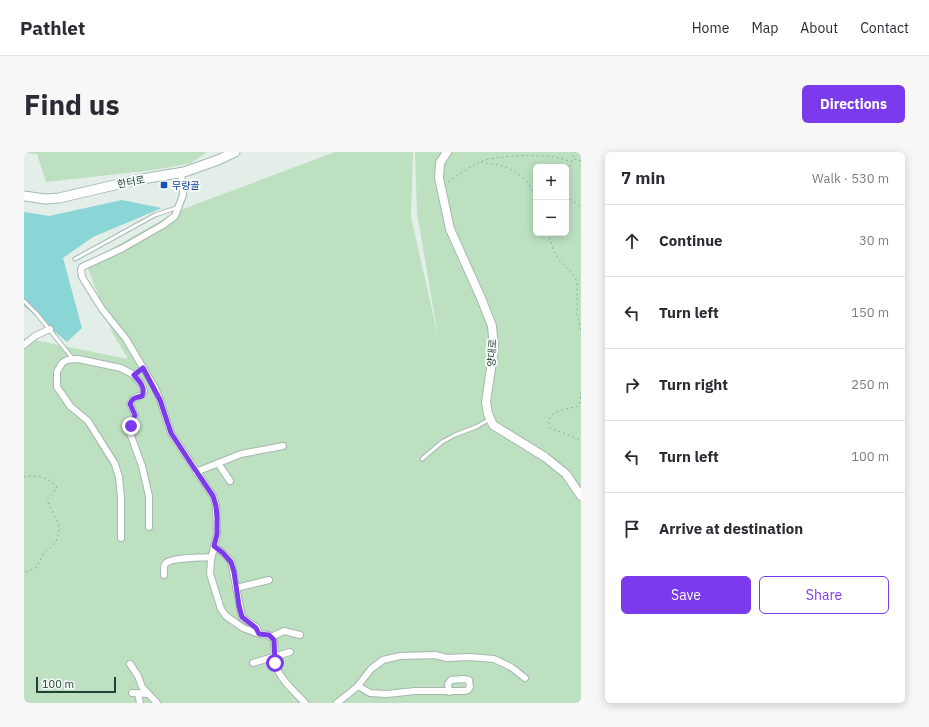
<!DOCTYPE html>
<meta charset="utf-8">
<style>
:root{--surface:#fff;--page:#f7f7f7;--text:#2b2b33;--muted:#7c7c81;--line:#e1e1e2;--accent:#7c3aed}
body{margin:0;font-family:"IBM Plex Sans","Noto Sans KR",sans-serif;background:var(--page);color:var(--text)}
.controls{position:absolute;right:12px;top:12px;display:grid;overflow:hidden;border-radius:6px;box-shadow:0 2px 10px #0003}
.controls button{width:36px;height:36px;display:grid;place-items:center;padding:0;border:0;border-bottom:1px solid var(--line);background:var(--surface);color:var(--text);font:20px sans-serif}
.scale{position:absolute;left:12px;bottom:10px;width:80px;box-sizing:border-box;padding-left:4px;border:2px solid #224135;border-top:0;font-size:11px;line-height:14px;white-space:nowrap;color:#224135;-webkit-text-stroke:3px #f5faf7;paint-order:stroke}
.stop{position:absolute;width:12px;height:12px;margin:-9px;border:3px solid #7c3aed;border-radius:50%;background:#fff}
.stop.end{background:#7c3aed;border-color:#fff;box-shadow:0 1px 4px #0008}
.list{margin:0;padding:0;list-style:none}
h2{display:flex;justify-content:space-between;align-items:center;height:52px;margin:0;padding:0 16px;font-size:17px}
h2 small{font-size:13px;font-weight:400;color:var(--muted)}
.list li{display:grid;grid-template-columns:26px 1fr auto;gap:12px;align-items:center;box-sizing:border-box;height:72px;padding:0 16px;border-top:1px solid var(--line)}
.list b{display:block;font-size:15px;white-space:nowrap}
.list em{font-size:13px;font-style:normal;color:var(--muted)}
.actions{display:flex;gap:8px;padding:12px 16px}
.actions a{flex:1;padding:9px 0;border:1px solid var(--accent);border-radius:6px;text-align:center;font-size:14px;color:var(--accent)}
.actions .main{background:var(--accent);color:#fff}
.icon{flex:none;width:22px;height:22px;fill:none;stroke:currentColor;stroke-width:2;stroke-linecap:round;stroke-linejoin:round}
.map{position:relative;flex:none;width:557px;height:551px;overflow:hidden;border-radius:6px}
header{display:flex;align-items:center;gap:24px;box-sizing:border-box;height:56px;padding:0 20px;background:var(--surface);border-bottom:1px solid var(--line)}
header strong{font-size:19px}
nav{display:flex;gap:22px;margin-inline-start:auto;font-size:14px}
.intro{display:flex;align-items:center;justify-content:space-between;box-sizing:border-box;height:96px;padding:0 24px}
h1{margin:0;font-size:28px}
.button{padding:10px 18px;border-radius:6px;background:var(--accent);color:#fff;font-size:14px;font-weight:700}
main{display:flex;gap:24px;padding:0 24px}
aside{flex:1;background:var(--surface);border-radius:6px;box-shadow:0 2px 10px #0003}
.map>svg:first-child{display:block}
.green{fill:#bde0c1;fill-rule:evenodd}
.water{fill:#8ad5d5}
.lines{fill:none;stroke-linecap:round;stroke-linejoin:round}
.service-casing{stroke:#a6b7af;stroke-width:5}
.minor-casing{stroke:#a6b7af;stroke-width:8}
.tertiary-casing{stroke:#a6b7af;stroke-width:10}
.secondary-casing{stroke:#a2bbaf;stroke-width:11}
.path{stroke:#83b39d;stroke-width:1;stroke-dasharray:2 3;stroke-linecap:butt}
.service{stroke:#fff;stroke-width:3}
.minor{stroke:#fff;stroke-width:6}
.tertiary{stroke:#fff;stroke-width:8}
.secondary{stroke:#fff;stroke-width:9}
.route{stroke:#7c3aed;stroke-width:5}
.transit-dot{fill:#1a4fb4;stroke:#f5faf7;stroke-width:1.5}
.labels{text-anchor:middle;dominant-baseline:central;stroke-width:4;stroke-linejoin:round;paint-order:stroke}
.street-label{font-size:10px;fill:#224135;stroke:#f5faf7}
.transit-label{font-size:10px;fill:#164399;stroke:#f5faf7;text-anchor:start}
</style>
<header>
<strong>Pathlet</strong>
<nav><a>Home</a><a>Map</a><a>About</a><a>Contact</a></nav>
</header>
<div class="intro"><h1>Find us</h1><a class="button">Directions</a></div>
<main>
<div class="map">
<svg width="557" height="551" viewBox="0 0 557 551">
<rect width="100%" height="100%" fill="#e4eee9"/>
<g class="green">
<path d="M 0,0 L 183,0 L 167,11 L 130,18 L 22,30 L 13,2 L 0,1 Z"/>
<path d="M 311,0 L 389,0 L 387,65 L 414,184 L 393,61 L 391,0 L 557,0 L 557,551 L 0,551 L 0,186 L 104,207 L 89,182 L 62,111 L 154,59 ZM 512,15 L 542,15 L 542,81 L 512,81 Z"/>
</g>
<path class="water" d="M 98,48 L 138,56 L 69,85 L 39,106 L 58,176 L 43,190 L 0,154 L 0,60 L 25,64 Z"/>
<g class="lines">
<defs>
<g id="service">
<path d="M 51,107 L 131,63 L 155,55"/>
<path d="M 0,149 L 13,162 L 49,207"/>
<path d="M 398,307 L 418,290 L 431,283 L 452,275 L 466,267"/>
</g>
<g id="minor">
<path d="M 157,20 L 159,43 L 151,64 L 139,73 L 97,97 L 58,115 L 57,118 L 58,125 L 78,157 L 102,187 L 131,236 L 136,248 L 147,281 L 189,344 L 192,353 L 193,382 L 187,408 L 186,422 L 197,457 L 202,464 L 219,476 L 235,482 L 245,483 L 250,488 C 251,495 250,503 251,510 C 254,526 271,540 281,551"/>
<path d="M 0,193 L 11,184 L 26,177"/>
<path d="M 194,311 L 206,329"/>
<path d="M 172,320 L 217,302 L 259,294"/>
<path d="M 97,386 L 97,346 L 95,325 L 91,312 L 64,269 L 46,254 L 40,245 L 33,235 L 33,220 L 38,211 L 43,208 L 54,207 L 97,216 L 110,223 L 118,233 L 120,239 L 118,243 C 113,245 108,246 106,252 L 111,263 L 106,281 L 118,314 L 125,344 L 125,375"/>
<path d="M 190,394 L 199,401 L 207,409 L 218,465 L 233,476 L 235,482"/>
<path d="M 140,423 C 140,419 139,413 142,411 C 150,405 177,406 187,405"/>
<path d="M 212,436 L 245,428"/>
<path d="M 247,485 L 260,479 L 276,483"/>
<path d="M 229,511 L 266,500"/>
<path d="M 106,512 L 114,524 L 118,535 L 133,551"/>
<path d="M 334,534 L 346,541 L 363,542 L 391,539 L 441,539 L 444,538 L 446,535 L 445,528 L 439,527 L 427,528 L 424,532 L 425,540"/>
<path d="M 108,541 L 124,542"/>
<path d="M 114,541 L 116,551"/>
<path d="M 313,551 L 333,535 L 347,517 L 359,508 L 376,504 L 411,503 L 423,506 L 445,505 L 470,507 L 487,515 L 501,526"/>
</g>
<path id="tertiary" d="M 423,0 L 416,11 L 415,26 L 426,77 L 457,146 L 468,174 L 470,196 L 462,250 L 464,262 L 469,273 L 521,305 L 542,322 L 557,344"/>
<path id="secondary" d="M 0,44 L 21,47 L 35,46 L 112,28 L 160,20 L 194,8 L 211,0"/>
</defs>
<use href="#service" class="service-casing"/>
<use href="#minor" class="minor-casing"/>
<use href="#tertiary" class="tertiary-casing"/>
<use href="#secondary" class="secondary-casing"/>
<g class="path">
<path d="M 550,7 L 557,9"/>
<path d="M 457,10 C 464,12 474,12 481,15 C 495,20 506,31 512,45"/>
<path d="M 542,24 L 551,0"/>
<path d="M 424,30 C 434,23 444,16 455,10 C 471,3 519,2 536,6 C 540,7 544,9 548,10"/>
<path d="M 542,44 L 557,55"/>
<path d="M 523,81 L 527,89 L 529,98 L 534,107 L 548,121 L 553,129 L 553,163 L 557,178"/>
<path d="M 557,240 L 556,250 L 554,254 C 542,258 520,258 526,276 L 557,288"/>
<path d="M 0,325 C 10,322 27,326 33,335 C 31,341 26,342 23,348 L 35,373 L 35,380 L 32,390 L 19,402 L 13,415 L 0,421"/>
</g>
<use href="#service" class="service"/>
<use href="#minor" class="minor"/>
<use href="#tertiary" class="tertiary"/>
<use href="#secondary" class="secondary"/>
</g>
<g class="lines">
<path class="route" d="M 107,274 L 111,263 L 106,252 C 108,246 113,245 118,244 C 122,235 115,229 110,223 L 119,216 L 136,248 L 147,281 L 168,313 L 189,344 L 192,354 L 193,365 L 193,382 L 190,394 L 199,401 L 207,410 L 210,420 L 215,454 L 218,465 L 232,476 L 235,482 L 245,483 L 250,488 L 251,511"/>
</g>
<rect class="transit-dot" x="136" y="29" width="8" height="8" rx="2"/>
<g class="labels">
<g class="street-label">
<text transform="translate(107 30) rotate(-11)">한터로</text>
<text transform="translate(468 201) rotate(-87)">양대로</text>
</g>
<g class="transit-label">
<text x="148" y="33">무량골</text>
</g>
</g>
</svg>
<div class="controls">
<button>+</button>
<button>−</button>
</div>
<div class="scale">100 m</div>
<div class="stop" style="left:251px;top:511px"></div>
<div class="stop end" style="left:107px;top:274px"></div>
</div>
<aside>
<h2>7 min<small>Walk · 530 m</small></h2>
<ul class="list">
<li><svg class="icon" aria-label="ahead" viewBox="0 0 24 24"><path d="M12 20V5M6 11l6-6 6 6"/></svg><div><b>Continue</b></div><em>30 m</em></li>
<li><svg class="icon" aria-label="left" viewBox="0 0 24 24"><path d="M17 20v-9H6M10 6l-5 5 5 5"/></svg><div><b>Turn left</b></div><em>150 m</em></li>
<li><svg class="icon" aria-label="right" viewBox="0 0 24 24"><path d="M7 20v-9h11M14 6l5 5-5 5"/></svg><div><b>Turn right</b></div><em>250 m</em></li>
<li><svg class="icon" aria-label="left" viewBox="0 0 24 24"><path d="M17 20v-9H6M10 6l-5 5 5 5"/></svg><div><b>Turn left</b></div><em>100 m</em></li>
<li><svg class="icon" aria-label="arrive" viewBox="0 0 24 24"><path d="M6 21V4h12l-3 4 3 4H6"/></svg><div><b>Arrive at destination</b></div></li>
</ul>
<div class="actions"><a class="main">Save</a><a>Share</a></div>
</aside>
</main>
